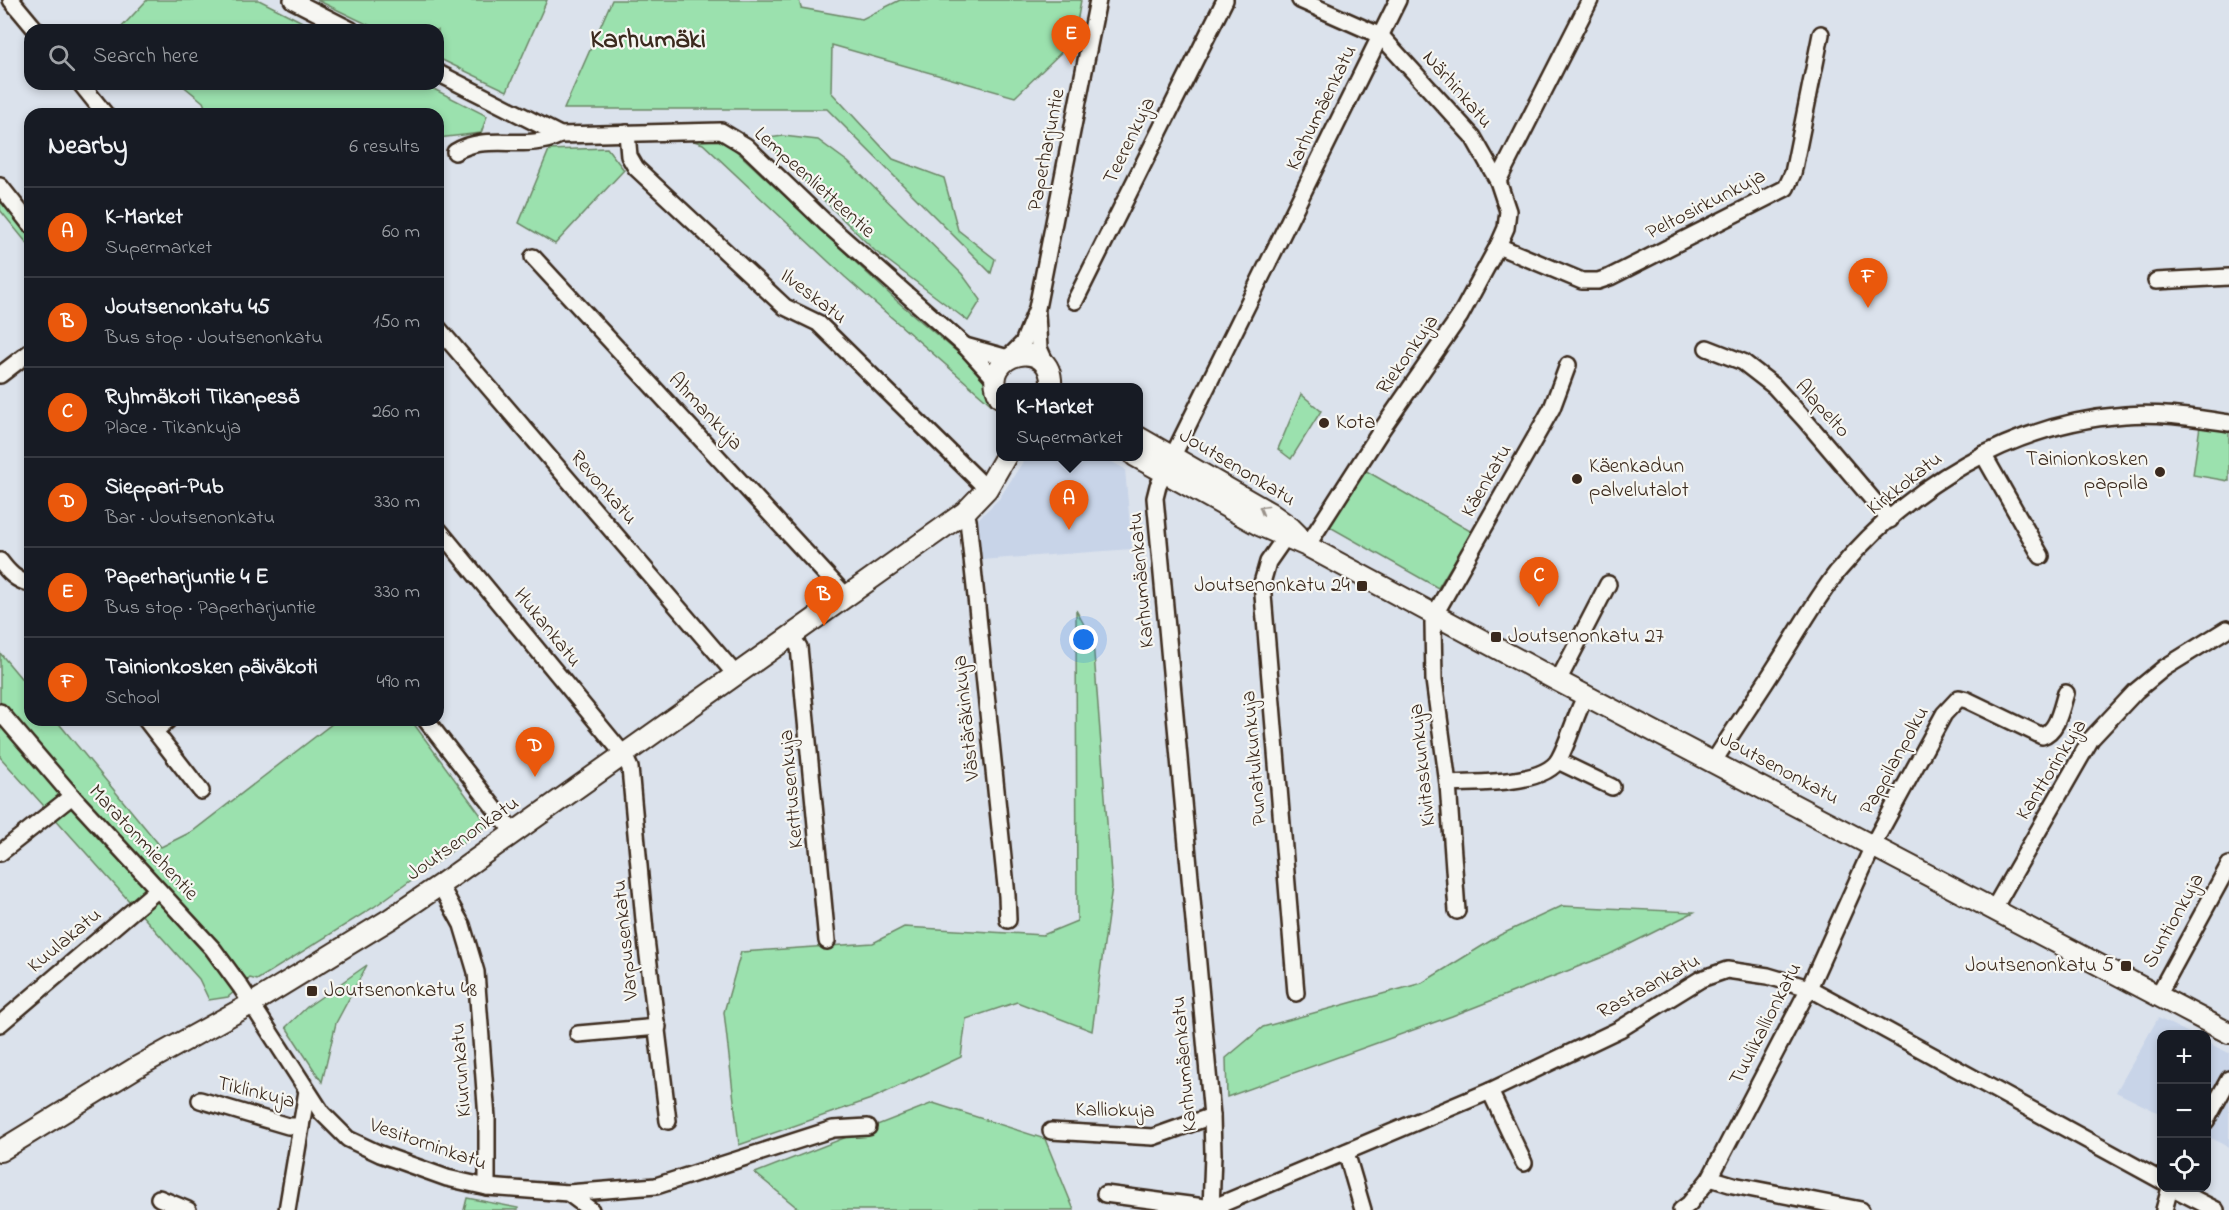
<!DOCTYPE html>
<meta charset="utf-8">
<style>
:root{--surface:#171b24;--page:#242831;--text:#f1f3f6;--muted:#9ea1a6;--line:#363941;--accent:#ea580c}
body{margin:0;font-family:"Indie Flower",sans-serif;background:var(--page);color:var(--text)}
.controls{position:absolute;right:18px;bottom:18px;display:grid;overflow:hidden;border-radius:12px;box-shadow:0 3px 9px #0003}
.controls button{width:54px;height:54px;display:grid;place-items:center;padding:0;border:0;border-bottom:2px solid var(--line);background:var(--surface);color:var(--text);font:30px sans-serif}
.you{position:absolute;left:1084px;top:640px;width:21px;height:21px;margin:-15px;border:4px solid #fff;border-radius:50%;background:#1a73e8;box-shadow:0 0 0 9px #1a73e833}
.badge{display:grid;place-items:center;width:39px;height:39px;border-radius:50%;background:var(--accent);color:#fff;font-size:20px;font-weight:700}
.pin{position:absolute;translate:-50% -50px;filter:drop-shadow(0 2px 3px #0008)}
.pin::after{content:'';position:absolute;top:32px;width:21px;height:18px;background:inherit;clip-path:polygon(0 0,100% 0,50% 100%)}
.popup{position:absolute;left:996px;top:383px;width:147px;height:78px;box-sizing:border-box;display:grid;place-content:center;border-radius:12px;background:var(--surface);filter:drop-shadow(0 2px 4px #0005);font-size:20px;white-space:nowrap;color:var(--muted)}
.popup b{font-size:22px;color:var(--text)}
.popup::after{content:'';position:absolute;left:50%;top:100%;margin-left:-12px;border:12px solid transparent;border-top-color:var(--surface)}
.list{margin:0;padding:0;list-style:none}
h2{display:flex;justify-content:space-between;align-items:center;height:78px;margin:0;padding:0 24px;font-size:26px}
h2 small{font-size:20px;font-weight:400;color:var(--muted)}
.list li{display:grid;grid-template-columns:39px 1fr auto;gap:18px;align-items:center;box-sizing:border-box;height:90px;padding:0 24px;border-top:2px solid var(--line)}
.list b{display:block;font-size:22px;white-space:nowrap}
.list p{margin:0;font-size:20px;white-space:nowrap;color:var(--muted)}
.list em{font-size:20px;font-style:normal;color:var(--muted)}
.icon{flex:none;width:33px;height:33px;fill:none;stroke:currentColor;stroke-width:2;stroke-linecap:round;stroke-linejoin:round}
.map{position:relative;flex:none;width:2229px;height:1210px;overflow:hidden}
.search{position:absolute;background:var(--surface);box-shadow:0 3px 9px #0003;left:24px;top:24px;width:420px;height:66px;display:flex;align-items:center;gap:15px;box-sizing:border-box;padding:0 21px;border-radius:18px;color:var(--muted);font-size:22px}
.panel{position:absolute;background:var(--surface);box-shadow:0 3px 9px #0003;left:24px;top:108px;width:420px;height:618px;border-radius:18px}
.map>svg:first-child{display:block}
.built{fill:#c8d4e8}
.green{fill:#9be1ae;stroke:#6b8666;stroke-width:1.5}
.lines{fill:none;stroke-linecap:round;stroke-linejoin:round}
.minor-casing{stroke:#3b2a1e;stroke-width:20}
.major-casing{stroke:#3b2a1e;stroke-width:24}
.minor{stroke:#f6f6f2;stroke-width:15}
.major{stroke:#f6f6f2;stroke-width:20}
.oneway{stroke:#989088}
.poi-dot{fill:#3b2a1e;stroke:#f6f6f2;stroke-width:2}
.labels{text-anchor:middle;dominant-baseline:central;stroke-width:4.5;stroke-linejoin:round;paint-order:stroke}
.street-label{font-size:21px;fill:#3b2a1e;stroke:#f6f6f2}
.poi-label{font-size:21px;fill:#3b2a1e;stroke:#f6f6f2;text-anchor:start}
.district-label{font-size:27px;font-weight:bold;fill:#3b2a1e;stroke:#f6f6f2}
</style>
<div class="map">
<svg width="2229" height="1210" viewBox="0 0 2229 1210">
<rect width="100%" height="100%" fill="#dbe2ec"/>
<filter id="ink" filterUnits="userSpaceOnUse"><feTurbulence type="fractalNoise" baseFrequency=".0167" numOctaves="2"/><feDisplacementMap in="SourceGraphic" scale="12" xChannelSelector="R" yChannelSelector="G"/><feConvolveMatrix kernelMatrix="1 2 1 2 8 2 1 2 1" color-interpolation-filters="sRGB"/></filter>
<g filter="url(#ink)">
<g class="built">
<path d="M 1026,457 L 1103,457 L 1125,469 L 1132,549 L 980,560 L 975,522 L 999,499 Z"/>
<path d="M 2158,1018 L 2191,1034 L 2162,1034 L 2161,1114 L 2116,1092 Z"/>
<path d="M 2206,1042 L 2229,1053 L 2229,1147 L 2207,1136 Z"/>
</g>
<g class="green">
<path d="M 147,0 L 259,0 L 318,30 L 119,30 Z"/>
<path d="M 317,0 L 547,0 L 507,91 L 438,58 L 438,30 L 379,30 Z"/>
<path d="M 612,0 L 799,0 L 801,8 L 862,19 L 900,0 L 1081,0 L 1074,40 L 1015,97 L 832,45 L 831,92 L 893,159 L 944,178 L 958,230 L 995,259 L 991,273 L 827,109 L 564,109 Z"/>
<path d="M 181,84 L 424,84 L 487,116 L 481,133 L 438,138 L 438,114 L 208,114 L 203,102 Z"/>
<path d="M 783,136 L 818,140 L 848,162 L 962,274 L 981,300 L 968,321 L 875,251 L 762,139 Z"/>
<path d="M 717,137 L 731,146 L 897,301 L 963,357 L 986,383 L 992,405 L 845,277 L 703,144 L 691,140 Z"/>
<path d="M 607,148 L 624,170 L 555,244 L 519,223 L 549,150 Z"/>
<path d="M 0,199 L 30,237 L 30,247 L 0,210 Z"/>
<path d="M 1301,394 L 1321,411 L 1291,459 L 1278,449 Z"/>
<path d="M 2200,426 L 2229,430 L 2229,481 L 2193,475 Z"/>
<path d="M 1363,469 L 1472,532 L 1438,588 L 1330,527 Z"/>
<path d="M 1076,610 L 1093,641 L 1112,887 L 1092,1031 L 1017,1002 L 966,1019 L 961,1057 L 871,1099 L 739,1145 L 724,1012 L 741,952 L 873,943 L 904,927 L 1043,935 L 1077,921 Z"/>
<path d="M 0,653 L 30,689 L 30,720 L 56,720 L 161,847 L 193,831 L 337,720 L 411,720 L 488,825 L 374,907 L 257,980 L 250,978 L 228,997 L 209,1000 L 199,979 L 0,757 Z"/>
<path d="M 1562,906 L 1694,912 L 1608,955 L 1452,1016 L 1227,1097 L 1226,1058 L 1263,1027 L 1422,983 L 1500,935 Z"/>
<path d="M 367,965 L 336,1023 L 322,1082 L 286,1027 L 307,1007 Z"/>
<path d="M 933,1103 L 1045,1139 L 1074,1210 L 800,1210 L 755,1173 Z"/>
<path d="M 467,1198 L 518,1208 L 518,1210 L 464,1210 Z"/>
</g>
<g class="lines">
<defs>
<g id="minor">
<path d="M 11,0 L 36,30"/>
<path d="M 292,0 L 351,30"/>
<path d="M 1300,0 L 1381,36 L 1473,137 L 1498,181 L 1508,211 L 1506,228 L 1498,246 L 1460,316 L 1382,429 L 1307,546"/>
<path d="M 438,73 L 560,135 L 721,131 L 746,146 L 827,224 L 965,346 L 996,380"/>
<path d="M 81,84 L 105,114"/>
<path d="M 627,133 L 629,156 L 636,168 L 785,307 L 818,323 L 987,489"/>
<path d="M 455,152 C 487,132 526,152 560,135"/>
<path d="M 1498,181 L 1590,0"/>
<path d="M 0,186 L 30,224"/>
<path d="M 1498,246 L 1582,281 L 1598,281 L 1610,277 L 1786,188 L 1793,173 L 1821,34"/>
<path d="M 533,257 L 846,596"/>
<path d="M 2156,281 L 2229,277"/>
<path d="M 1075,301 L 1225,0"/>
<path d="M 1037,314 L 1039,348 L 1047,366"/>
<path d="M 438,328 L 736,675"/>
<path d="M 965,346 L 1008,358 L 1023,343 L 1037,308 L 1098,0"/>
<path d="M 1707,348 L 1743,362 L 1774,386 L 1805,420 L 1890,520"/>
<path d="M 0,375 L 30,352"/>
<path d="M 1983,454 L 2041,556"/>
<path d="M 965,512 L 968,520 L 1007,896 L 1008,920"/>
<path d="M 438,529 L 624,755 L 630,768 L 645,931 L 668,1121"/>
<path d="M 1291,529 L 1268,562 L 1262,583 L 1296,993"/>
<path d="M 0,561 C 9,573 16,580 30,584"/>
<path d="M 790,636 L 799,647 L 827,941"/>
<path d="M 1558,681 L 1608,584"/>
<path d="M 0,712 L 72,796 L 213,949 L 240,986 L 322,1113 L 348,1139 L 380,1154 L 447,1178 L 487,1187 L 568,1193 L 656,1186 L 833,1129 L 868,1127"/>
<path d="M 146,720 L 201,791"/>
<path d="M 426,720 L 513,832"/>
<path d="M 155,731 L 168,720"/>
<path d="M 1558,761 L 1612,787"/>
<path d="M 1714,761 C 1734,729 1756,698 1776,666 C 1796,635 1815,600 1838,571 C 1910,485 2012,423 2125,415 C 2160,412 2195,418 2229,423"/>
<path d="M 1448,784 C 1475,782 1544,786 1559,759 C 1570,739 1575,715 1586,695"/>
<path d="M 0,853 L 72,796"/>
<path d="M 440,885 L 462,925 L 476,972 L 487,1118 L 487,1187"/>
<path d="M 1993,910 L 2091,739 L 2136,691 L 2164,668 L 2227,629"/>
<path d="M 1457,911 L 1448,784 L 1434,680 L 1433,623 L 1435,614 L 1552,408 L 1568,365"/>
<path d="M 2157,997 L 2229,865"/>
<path d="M 0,1024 L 157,890"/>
<path d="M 578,1034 L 658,1027"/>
<path d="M 1490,1091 L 1524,1163"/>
<path d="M 200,1100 L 288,1126 L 301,1126"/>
<path d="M 2206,1121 L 2229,1079"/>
<path d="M 1051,1131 L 1153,1137 L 1212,1116"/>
<path d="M 1346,1152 L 1363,1210"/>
<path d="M 1710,1178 L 1733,1185 L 1861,1210"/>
<path d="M 2173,1188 L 2216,1210"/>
<path d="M 568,1193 L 591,1210"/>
<path d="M 1105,1194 L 1212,1208 L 1490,1091 L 1620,1029 L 1701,979 L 1727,970 L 1768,976 L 1809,988 L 2162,1181"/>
<path d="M 159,1198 L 188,1210"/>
<path d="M 287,1210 L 307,1091"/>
<path d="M 1211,1210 L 1213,1154 L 1212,1116 L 1155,498 L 1158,486 L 1398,0"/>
<path d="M 1681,1210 L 1689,1204 L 1710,1178 L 1809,988 L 1877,837 L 1944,714 L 1959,698 L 1967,700 L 2042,736 C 2058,731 2061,708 2066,693"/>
<path d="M 2164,1210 L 2170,1188"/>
</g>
<g id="major">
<path d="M 1000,397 C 976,353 1055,333 1051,388"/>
<path d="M 1138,437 L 1270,513 L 1291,528 L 1298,535"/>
<path d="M 1135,456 L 1259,525 L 1307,546 L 1558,681 L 2229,1033"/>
<path d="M 0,1151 L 137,1067 L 251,1004 L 390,919 L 440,885 L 965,512 L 987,489 L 1006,456"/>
</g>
</defs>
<use href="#minor" class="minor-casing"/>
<use href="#major" class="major-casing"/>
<use href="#minor" class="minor"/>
<use href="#major" class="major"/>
</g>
<defs><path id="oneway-chevron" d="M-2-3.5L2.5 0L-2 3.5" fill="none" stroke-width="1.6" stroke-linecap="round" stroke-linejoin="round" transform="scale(1.5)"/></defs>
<use class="oneway" href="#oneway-chevron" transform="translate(1263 509) rotate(-150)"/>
</g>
<g class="poi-dot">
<circle cx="1324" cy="423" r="6"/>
<circle cx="2160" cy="472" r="6"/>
<circle cx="1577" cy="479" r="6"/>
<rect x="1356" y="580" width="12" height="12" rx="3"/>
<rect x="1490" y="631" width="12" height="12" rx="3"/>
<rect x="2120" y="960" width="12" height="12" rx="3"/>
<rect x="306" y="985" width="12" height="12" rx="3"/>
</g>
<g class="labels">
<g class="street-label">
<text transform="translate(1457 90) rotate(49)">Närhinkatu</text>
<text transform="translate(1322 108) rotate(-64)">Karhumäenkatu</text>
<text transform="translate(1130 141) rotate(-64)">Teerenkuja</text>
<text transform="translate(1047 150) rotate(-79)">Paperharjuntie</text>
<text transform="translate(814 183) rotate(42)">Lempeenlietteentie</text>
<text transform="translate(1706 205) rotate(-27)">Peltosirkunkuja</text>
<text transform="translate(813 297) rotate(37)">Ilveskatu</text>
<text transform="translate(1408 355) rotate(-55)">Riekonkuja</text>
<text transform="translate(1822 409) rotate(48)">Alapelto</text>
<text transform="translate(705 412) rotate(47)">Ahmankuja</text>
<text transform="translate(1237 468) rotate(31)">Joutsenonkatu</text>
<text transform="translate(1487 481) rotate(-60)">Käenkatu</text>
<text transform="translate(1905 484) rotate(-38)">Kirkkokatu</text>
<text transform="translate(603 488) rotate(49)">Revonkatu</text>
<text transform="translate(1142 580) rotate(-95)">Karhumäenkatu</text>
<text transform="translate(547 628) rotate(51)">Hukankatu</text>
<text transform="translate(967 718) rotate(-96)">Västäräkinkuja</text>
<text transform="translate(1255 758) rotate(-95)">Punatulkunkuja</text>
<text transform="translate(1895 761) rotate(-61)">Pappilanpolku</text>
<text transform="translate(1423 765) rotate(-96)">Kivitaskunkuja</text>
<text transform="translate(1779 769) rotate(28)">Joutsenonkatu</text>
<text transform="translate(2052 770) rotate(-58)">Kanttorinkuja</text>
<text transform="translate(792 789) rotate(-95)">Kerttusenkuja</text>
<text transform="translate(463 839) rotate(-35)">Joutsenonkatu</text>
<text transform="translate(143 843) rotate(47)">Maratonmiehentie</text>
<text transform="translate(2174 921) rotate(-61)">Suntionkuja</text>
<text transform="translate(626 940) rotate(-96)">Varpusenkatu</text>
<text transform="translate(65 941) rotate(-40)">Kuulakatu</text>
<text transform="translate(1649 987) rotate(-29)">Rastaankatu</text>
<text transform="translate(1766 1024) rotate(-63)">Tuulikallionkatu</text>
<text transform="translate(1185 1064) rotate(-95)">Karhumäenkatu</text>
<text transform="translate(462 1070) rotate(-94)">Kiurunkatu</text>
<text transform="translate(256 1093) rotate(14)">Tiklinkuja</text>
<text transform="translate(1115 1111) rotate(1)">Kalliokuja</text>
<text transform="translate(428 1145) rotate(19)">Vesitorninkatu</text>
</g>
<g class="poi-label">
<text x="1336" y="423">Kota</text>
<text x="2148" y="460" text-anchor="end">Tainionkosken<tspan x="2148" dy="24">pappila</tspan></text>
<text x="1589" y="467">Käenkadun<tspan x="1589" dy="24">palvelutalot</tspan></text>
<text x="1350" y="586" text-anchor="end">Joutsenonkatu 24</text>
<text x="1508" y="637">Joutsenonkatu 27</text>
<text x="2114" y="966" text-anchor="end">Joutsenonkatu 5</text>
<text x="324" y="991">Joutsenonkatu 48</text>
</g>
<g class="district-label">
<text x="648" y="40">Karhumäki</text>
</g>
</g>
</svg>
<div class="controls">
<button>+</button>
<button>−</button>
<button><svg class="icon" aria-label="locate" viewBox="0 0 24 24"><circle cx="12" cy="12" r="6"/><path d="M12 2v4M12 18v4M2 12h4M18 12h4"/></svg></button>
</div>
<div class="you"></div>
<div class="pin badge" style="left:1069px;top:530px">A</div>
<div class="popup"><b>K-Market</b>Supermarket</div>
<div class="pin badge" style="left:824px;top:626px">B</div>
<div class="pin badge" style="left:1539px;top:607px">C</div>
<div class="pin badge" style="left:535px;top:777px">D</div>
<div class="pin badge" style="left:1071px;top:65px">E</div>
<div class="pin badge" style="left:1868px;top:308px">F</div>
<div class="search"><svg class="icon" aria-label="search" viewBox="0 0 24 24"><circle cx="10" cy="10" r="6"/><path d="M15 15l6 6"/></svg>Search here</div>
<section class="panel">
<h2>Nearby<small>6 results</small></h2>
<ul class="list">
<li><span class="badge">A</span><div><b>K-Market</b><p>Supermarket</p></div><em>60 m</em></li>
<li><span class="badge">B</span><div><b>Joutsenonkatu 45</b><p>Bus stop · Joutsenonkatu</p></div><em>150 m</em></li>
<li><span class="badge">C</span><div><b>Ryhmäkoti Tikanpesä</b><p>Place · Tikankuja</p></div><em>260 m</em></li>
<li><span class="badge">D</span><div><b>Sieppari-Pub</b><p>Bar · Joutsenonkatu</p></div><em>330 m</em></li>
<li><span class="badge">E</span><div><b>Paperharjuntie 4 E</b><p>Bus stop · Paperharjuntie</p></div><em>330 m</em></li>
<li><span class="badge">F</span><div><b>Tainionkosken päiväkoti</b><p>School</p></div><em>490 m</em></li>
</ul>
</section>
</div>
